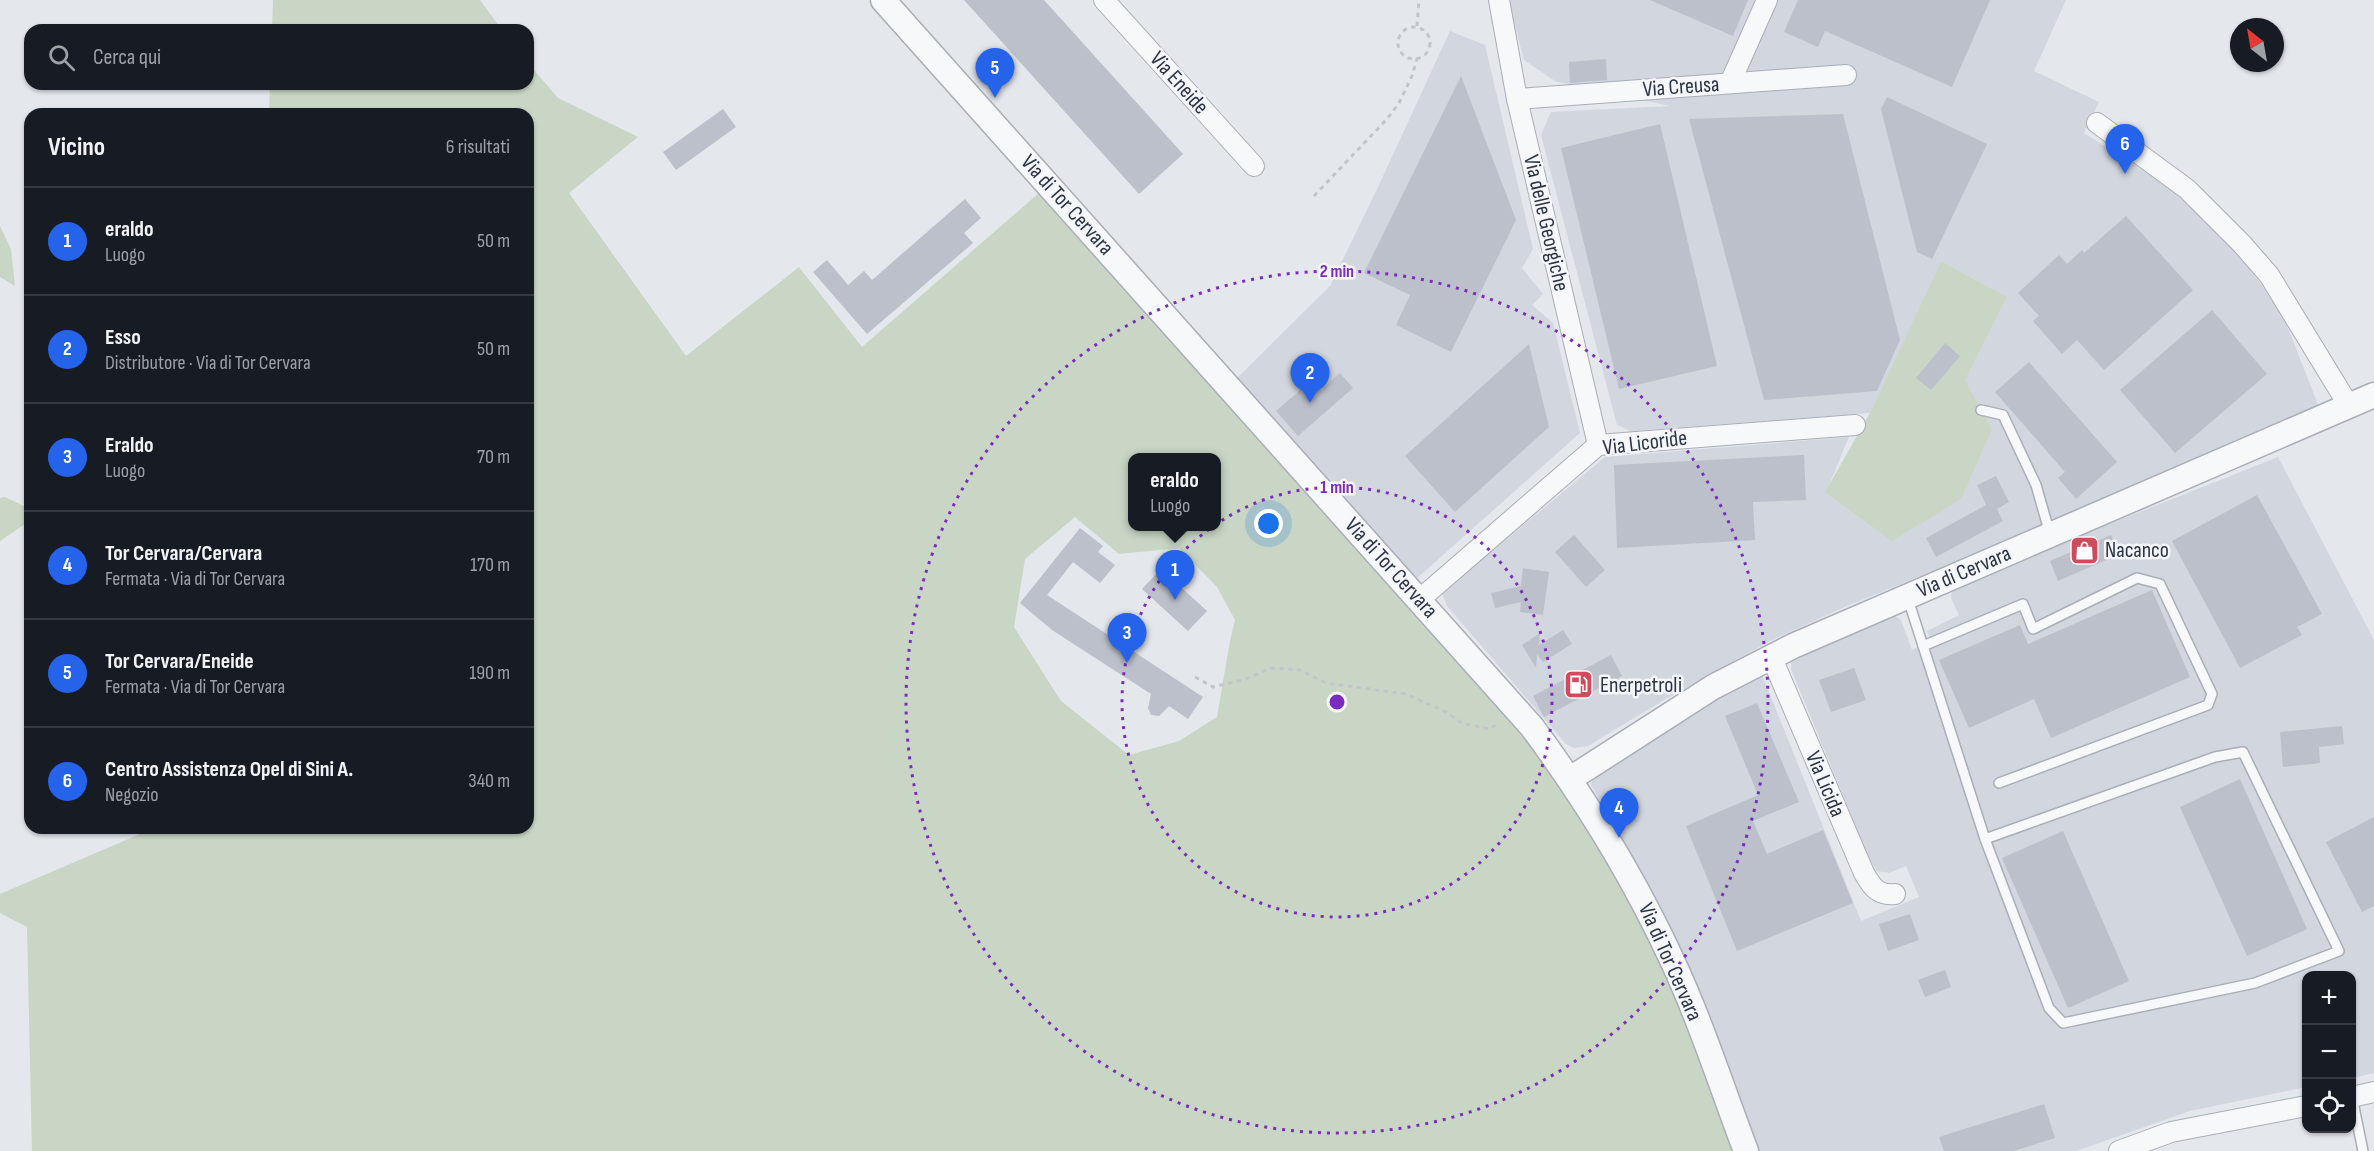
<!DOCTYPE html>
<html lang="it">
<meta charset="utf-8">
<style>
:root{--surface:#171b24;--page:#242831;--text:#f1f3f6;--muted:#9ea1a6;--line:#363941;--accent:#2563eb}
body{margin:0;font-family:"Sofia Sans Condensed",sans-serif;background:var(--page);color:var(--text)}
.controls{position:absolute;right:18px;bottom:18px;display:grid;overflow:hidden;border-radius:12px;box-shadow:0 2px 4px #0004}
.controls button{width:54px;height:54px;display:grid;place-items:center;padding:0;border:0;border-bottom:2px solid var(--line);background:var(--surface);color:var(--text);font:30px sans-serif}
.compass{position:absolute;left:2230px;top:18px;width:54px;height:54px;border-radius:50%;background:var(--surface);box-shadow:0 2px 4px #0004;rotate:329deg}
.you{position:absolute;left:1269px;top:524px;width:21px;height:21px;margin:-15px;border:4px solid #fff;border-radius:50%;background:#1a73e8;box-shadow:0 0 0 9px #1a73e833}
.badge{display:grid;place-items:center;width:39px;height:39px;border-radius:50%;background:var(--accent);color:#fff;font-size:20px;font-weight:700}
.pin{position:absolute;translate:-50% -50px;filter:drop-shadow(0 2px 3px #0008)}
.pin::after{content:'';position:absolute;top:32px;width:21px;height:18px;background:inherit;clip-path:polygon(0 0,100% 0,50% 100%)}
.popup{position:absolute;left:1128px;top:453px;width:93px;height:78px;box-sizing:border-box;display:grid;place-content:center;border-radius:12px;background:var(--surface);filter:drop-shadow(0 2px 4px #0005);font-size:20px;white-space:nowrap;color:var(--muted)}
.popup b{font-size:22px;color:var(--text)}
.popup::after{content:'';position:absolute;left:50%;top:100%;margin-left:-12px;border:12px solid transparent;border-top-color:var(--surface)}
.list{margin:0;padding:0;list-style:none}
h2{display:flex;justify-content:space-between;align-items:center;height:78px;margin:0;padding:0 24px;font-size:26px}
h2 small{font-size:20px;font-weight:400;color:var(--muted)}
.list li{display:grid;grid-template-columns:39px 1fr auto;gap:18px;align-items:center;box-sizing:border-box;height:108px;padding:0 24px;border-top:2px solid var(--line)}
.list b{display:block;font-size:22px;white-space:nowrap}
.list p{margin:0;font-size:20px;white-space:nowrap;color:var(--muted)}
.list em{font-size:20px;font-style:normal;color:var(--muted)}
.icon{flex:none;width:33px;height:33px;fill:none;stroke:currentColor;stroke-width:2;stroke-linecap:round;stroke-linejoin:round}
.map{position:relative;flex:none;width:2374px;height:1151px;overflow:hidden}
.search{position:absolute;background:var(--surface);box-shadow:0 2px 4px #0004;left:24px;top:24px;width:510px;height:66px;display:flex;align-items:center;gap:15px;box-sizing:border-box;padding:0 21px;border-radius:18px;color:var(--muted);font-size:22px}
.panel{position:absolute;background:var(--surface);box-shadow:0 2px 4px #0004;left:24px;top:108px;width:510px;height:726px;border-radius:18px}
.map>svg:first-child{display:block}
.built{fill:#d2d6de}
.green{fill:#c9d6c5;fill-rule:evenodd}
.building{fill:#bbc0ca}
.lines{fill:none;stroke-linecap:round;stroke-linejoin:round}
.service-casing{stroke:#a9aeb7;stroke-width:12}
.minor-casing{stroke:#a9aeb7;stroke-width:22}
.tertiary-casing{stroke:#a9aeb7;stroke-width:27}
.path{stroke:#c2c5cb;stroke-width:3;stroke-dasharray:4.5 4.5;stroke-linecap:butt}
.service{stroke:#f7f8fa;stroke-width:9}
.minor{stroke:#f7f8fa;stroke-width:20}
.tertiary{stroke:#f7f8fa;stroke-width:24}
.ring{fill:none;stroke:#7b2cbf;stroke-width:3;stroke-dasharray:3 6}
.labels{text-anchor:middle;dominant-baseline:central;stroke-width:5;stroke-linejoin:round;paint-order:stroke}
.street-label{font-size:22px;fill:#2b3445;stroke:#f4f6f9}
.poi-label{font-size:22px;fill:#2b3445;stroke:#f4f6f9;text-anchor:start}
.centre{fill:#7b2cbf;stroke:#f4f6f9;stroke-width:3}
.ring-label{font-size:18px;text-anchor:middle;font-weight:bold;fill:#7b2cbf;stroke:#f4f6f9;stroke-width:5;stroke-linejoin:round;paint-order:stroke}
</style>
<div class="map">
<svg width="2374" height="1151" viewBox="0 0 2374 1151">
<rect width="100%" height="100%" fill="#e4e7ec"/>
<g class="built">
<path d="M 1508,0 L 2066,0 L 2034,71 L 2099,102 L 2084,133 L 2183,196 L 2247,265 L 2282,313 L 2319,407 L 2042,526 L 1847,606 L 1770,641 L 1664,700 L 1588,746 L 1574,748 L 1566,744 L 1447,606 L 1442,593 L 1605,457 L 1849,437 L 1826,492 L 1992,429 L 1965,380 L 2007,297 L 1941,261 L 1870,413 L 1631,431 L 1617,425 L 1541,135 L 1551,112 L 1670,106 L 1555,81 L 1524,60 Z"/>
<path d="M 1450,31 L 1485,45 L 1533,249 L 1522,268 L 1543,294 L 1532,305 L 1553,323 L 1580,433 L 1416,579 L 1236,379 L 1330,286 L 1379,185 Z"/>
<path d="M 2278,457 L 2374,640 L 2374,1073 L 2352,1078 L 2352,976 L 2306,976 L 2306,1087 L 2190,1111 L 2076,1151 L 1759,1151 L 1693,987 L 1654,898 L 1591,785 L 1593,778 L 1717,698 L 1762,675 L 1861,921 L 1919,897 L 1906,866 L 1889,873 L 1877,871 L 1869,859 L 1791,669 L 1792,656 L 1894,615 L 1901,620 L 1912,650 L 1931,642 L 1927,631 L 1959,615 L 1951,598 L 1952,591 L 2052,547 Z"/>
</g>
<g class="green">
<path d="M 273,0 L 480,0 L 502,30 L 272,30 Z"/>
<path d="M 528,63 L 558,98 L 638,137 L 569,193 L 686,356 L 799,267 L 862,347 L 1040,192 L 1525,735 L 1559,783 L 1627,889 L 1672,983 L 1736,1151 L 32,1151 L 27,927 L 0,913 L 0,894 L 154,828 L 528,828 L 528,114 L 269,114 L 270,84 L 528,84 ZM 1133,458 L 1217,458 L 1217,526 L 1133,526 ZM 1075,517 L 1119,554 L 1179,548 L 1217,587 L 1235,620 L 1230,641 L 1217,717 L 1179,741 L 1129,755 L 1061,701 L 1014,627 L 1025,559 Z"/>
<path d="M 0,226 L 11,249 L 15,286 L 0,277 Z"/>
<path d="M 1941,261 L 2007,297 L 1965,380 L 1992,429 L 1961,499 L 1892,541 L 1825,492 L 1870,413 Z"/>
<path d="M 5,497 L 28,508 L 25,524 L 0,541 L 0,498 Z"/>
</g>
<g class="building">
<path d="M 964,0 L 1044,0 L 1183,154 L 1139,194 Z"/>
<path d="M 1650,0 L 1748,0 L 1733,36 Z"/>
<path d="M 1798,0 L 1990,0 L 1952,87 L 1825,31 L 1818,47 L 1784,32 Z"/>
<path d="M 1606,59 L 1607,80 L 1570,83 L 1569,62 Z"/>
<path d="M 1461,76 L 1516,220 L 1451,352 L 1396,325 L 1410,295 L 1364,273 Z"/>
<path d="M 1887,97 L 1987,144 L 1932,259 L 1917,252 L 1881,109 Z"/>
<path d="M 723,109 L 736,127 L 676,170 L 663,152 Z"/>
<path d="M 1843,114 L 1900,340 L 1877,391 L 1764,400 L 1689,119 Z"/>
<path d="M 1660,124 L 1717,366 L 1619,389 L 1561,148 Z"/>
<path d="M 965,199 L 981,218 L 964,233 L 973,243 L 867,334 L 813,272 L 827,260 L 848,285 L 864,271 L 872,280 Z"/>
<path d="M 2126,216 L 2193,290 L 2104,370 L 2077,340 L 2062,354 L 2033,321 L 2039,316 L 2018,293 L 2059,255 L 2067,264 L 2082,250 L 2084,253 Z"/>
<path d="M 2212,310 L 2267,374 L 2175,453 L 2120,390 Z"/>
<path d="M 1945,343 L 1960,356 L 1931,390 L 1916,378 Z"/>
<path d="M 1529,344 L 1549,427 L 1455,512 L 1405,456 Z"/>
<path d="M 2029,362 L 2117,462 L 2076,499 L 2058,478 L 2065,472 L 1995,392 Z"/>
<path d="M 1340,373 L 1353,388 L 1298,436 L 1276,411 L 1312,380 L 1321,390 Z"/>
<path d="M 1804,455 L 1806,500 L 1753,502 L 1755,540 L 1617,548 L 1614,465 Z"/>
<path d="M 1996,476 L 2009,502 L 1997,509 L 2003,521 L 1936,557 L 1926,538 L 1986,505 L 1977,485 Z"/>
<path d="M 2257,495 L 2322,614 L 2297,627 L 2302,635 L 2240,668 L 2172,541 Z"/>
<path d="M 1080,528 L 1103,546 L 1098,552 L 1115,565 L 1100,583 L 1073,562 L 1047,595 L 1203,697 L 1188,719 L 1169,706 L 1159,716 L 1151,715 L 1148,708 L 1151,694 L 1052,630 L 1020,603 Z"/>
<path d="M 1574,535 L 1605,570 L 1586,587 L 1555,552 Z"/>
<path d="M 2111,535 L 2120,554 L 2058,581 L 2050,561 Z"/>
<path d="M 1523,568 L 1549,572 L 1543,615 L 1520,612 L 1521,602 L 1495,608 L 1491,593 L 1521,586 Z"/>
<path d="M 1161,569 L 1207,611 L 1188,631 L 1142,589 Z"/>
<path d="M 2152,590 L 2190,677 L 2051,738 L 2034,699 L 1969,728 L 1939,660 L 2020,625 L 2028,644 Z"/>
<path d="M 1563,630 L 1572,644 L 1543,662 L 1537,654 L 1536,668 L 1522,645 L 1540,633 L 1539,645 Z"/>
<path d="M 1611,655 L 1622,676 L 1544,717 L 1533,696 Z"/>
<path d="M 1854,668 L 1866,700 L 1831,712 L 1819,680 Z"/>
<path d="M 1757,703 L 1799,802 L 1753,821 L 1767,854 L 1823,830 L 1853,903 L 1737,951 L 1686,826 L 1758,795 L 1725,716 Z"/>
<path d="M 2342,726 L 2344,744 L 2319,747 L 2320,763 L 2283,767 L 2280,732 Z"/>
<path d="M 2240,779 L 2307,929 L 2247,956 L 2180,807 Z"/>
<path d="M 2374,817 L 2374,906 L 2362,912 L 2326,842 Z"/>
<path d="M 2063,831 L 2129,981 L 2068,1008 L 2002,858 Z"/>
<path d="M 1910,914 L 1919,940 L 1888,951 L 1879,924 Z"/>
<path d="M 1945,970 L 1951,987 L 1925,997 L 1918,980 Z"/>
<path d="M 2044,1104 L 2055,1138 L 2014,1151 L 1944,1151 L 1939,1137 Z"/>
</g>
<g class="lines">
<defs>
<g id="service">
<path d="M 1981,410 L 2003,415 L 2036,485 L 2050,534"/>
<path d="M 1908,599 L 1985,839 L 2049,1008 L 2063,1023 L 2255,983 L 2339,951 L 2243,752 L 2215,757 L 1985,839"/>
<path d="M 1923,646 L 2023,604 L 2033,629 L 2137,578 L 2160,584 L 2212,694 L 2208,705 L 1999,783"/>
<path d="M 2352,1097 L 2363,1151"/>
</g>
<g id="minor">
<path d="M 1104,0 L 1254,166"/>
<path d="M 1499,0 L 1517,99 L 1598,445"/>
<path d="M 1730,83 L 1767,0"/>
<path d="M 1517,99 L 1846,75"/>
<path d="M 2097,123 L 2187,189 L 2242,244 L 2269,275 L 2349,406"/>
<path d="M 1419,600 L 1598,445 L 1855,425"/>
<path d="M 1771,656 L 1864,873 C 1872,887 1878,896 1895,894"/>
<path d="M 2352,1097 L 2374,1092"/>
<path d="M 2119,1151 L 2171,1132 L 2306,1106"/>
</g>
<g id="tertiary">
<path d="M 883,0 L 1532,727 C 1586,800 1634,878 1672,960 C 1701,1022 1722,1088 1746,1151"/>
<path d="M 1570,779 L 1713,687 L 1793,646 L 2374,395"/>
</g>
</defs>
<use href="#service" class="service-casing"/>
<use href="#minor" class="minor-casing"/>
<use href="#tertiary" class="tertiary-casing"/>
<g class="path">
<path d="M 1417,26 L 1419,0"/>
<circle cx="1414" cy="43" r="16"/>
<path d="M 1314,196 L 1387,119 L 1399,103 L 1412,76 L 1417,59"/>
<path d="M 1195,677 L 1213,687 L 1246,679 L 1271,668 L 1300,670 L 1326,683 L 1406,694 L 1446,712 L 1462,723 L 1489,729 L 1500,723"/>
</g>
<use href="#service" class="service"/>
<use href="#minor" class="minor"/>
<use href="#tertiary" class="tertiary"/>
</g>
<g class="ring">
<circle cx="1337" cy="702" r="215"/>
<circle cx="1337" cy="702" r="431"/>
</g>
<defs>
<symbol id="shop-square" viewBox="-11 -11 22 22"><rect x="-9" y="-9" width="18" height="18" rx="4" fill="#d1495b" stroke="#f4f6f9"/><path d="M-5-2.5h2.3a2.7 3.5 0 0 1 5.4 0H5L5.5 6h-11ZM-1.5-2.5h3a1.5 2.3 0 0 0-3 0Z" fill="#fff"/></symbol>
<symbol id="fuel-square" viewBox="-11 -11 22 22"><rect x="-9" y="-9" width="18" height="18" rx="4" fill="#d1495b" stroke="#f4f6f9"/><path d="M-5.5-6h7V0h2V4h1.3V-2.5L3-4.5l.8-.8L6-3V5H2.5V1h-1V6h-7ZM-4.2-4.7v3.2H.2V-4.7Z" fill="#fff"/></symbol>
</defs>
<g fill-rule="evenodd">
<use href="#shop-square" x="2068" y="534" width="33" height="33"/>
<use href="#fuel-square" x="1562" y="668" width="33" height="33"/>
</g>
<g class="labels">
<g class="street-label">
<text transform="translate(1179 83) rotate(48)">Via Eneide</text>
<text transform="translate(1681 87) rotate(-4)">Via Creusa</text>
<text transform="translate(1067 205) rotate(48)">Via di Tor Cervara</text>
<text transform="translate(1546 223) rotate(77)">Via delle Georgiche</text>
<text transform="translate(1645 443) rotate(-7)">Via Licoride</text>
<text transform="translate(1391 568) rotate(48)">Via di Tor Cervara</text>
<text transform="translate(1964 572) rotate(-23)">Via di Cervara</text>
<text transform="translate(1825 784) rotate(67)">Via Licida</text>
<text transform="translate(1670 962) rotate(66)">Via di Tor Cervara</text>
</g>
<g class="poi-label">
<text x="2105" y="550">Nacanco</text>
<text x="1600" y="685">Enerpetroli</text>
</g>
</g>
<circle cx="1337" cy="702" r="9" class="centre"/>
<g class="ring-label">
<text x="1337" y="277">2 min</text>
<text x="1337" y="493">1 min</text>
</g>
</svg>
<div class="controls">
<button>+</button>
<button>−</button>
<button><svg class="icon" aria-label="locate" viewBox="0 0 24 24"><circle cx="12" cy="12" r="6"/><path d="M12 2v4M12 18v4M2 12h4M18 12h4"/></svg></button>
</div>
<svg class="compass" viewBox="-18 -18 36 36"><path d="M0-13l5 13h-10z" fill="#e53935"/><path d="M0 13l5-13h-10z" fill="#9ea1a6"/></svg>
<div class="you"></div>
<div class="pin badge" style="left:1175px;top:600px">1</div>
<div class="popup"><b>eraldo</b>Luogo</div>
<div class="pin badge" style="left:1310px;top:403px">2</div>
<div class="pin badge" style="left:1127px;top:663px">3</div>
<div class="pin badge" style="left:1619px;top:838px">4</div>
<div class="pin badge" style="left:995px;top:98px">5</div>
<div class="pin badge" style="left:2125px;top:174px">6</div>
<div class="search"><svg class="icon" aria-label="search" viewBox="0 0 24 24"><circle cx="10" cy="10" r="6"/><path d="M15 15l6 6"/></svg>Cerca qui</div>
<section class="panel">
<h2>Vicino<small>6 risultati</small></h2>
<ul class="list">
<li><span class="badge">1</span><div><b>eraldo</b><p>Luogo</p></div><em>50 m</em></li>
<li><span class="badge">2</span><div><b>Esso</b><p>Distributore · Via di Tor Cervara</p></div><em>50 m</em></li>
<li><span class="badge">3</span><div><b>Eraldo</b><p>Luogo</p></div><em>70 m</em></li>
<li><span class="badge">4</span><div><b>Tor Cervara/Cervara</b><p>Fermata · Via di Tor Cervara</p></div><em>170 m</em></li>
<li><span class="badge">5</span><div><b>Tor Cervara/Eneide</b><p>Fermata · Via di Tor Cervara</p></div><em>190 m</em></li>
<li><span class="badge">6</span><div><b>Centro Assistenza Opel di Sini A.</b><p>Negozio</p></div><em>340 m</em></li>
</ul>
</section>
</div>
